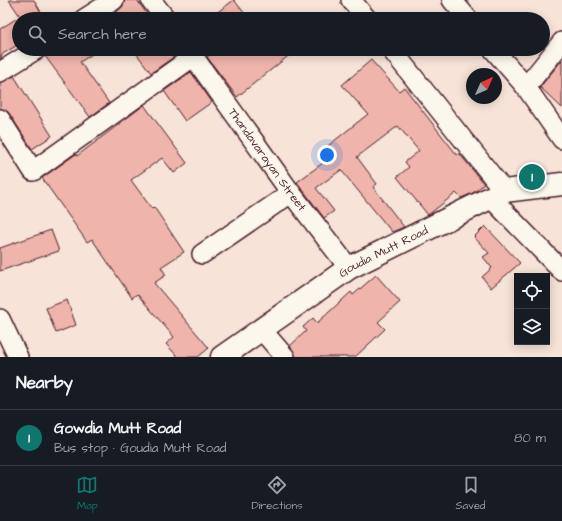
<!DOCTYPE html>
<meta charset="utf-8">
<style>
:root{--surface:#171b24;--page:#242831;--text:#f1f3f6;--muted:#9ea1a6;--line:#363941;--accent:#0f766e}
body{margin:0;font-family:"Architects Daughter",sans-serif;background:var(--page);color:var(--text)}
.controls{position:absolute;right:12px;bottom:12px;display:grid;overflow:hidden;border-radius:0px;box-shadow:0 2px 10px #0003}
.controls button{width:36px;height:36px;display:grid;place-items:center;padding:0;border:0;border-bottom:1px solid var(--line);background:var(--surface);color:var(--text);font:20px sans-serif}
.compass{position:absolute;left:466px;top:68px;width:36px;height:36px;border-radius:50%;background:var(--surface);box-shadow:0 2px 10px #0003;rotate:45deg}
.you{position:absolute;left:327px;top:155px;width:14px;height:14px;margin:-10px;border:3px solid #fff;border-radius:50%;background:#1a73e8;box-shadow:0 0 0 6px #1a73e833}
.badge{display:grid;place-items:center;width:26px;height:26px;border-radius:50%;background:var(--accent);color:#fff;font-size:13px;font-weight:700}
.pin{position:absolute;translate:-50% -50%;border:2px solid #fff;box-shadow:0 1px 4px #0006}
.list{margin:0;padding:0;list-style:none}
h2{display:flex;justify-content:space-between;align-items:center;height:52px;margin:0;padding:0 16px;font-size:17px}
h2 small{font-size:13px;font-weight:400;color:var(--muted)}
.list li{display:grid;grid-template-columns:26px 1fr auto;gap:12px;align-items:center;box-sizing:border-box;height:56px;padding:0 16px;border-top:1px solid var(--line)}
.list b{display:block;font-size:15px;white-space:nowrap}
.list p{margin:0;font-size:13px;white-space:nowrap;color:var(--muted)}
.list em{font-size:13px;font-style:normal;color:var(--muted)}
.icon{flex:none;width:22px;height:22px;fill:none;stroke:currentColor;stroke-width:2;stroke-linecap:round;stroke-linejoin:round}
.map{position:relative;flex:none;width:562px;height:357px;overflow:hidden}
.search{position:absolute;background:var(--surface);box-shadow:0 2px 10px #0003;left:12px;right:12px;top:12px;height:44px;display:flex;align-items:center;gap:10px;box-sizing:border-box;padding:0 14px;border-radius:22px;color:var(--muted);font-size:15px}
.sheet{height:108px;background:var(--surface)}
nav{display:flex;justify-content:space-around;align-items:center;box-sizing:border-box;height:56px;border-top:1px solid var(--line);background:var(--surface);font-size:11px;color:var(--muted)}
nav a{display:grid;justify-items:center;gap:2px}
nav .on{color:var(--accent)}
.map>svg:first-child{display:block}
.building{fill:#efb4ab;stroke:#4a1f2b}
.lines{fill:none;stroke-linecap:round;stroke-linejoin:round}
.minor-casing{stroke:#4a1f2b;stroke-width:22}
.secondary-casing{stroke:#4a1f2b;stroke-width:25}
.minor{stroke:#fbf7ec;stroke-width:19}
.secondary{stroke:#fbf7ec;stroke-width:22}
.labels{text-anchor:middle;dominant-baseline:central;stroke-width:3.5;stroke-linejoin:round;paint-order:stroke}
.street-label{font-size:12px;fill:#4a1f2b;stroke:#fbf7ec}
</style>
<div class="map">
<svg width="562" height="357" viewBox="0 0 562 357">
<rect width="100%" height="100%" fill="#f7e3d8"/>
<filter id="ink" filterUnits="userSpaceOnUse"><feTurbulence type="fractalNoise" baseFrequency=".025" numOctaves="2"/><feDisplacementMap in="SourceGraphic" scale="8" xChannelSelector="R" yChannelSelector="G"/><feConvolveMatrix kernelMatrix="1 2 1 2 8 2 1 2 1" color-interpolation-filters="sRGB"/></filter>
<g filter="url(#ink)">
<g class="building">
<path d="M 9,0 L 34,0 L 45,19 L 22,19 Z"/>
<path d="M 125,0 L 137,0 L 147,14 L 139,19 L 107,19 L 120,9 Z"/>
<path d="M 234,0 L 249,19 L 208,19 Z"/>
<path d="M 19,17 L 19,44 L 1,55 L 2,58 L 0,59 L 0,29 Z"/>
<path d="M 52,49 L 100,49 L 80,62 L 109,103 L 90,117 L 45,56 Z"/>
<path d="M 133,49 L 177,49 L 178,54 L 151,73 Z"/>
<path d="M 217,49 L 297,49 L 237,97 L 207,57 Z"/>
<path d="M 371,60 L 399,91 L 404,87 L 457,155 L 459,153 L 484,184 L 473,193 L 461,198 L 456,193 L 428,215 L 397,177 L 409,167 L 405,162 L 419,151 L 398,126 L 357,157 L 377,184 L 373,187 L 404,227 L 392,232 L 341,170 L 316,188 L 334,211 L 324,218 L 297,182 L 331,157 L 324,149 L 368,114 L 342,85 Z"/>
<path d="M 562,60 L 562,108 L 540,87 Z"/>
<path d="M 191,72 L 212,102 L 185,121 L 164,91 Z"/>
<path d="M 14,76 L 52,136 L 32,149 L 9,113 L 0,108 L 0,83 Z"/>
<path d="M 144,105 L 187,163 L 174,173 L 162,158 L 131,180 L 152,209 L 154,207 L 184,252 L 161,267 L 166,275 L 154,283 L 209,348 L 198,357 L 178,357 L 166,344 L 174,337 L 137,294 L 132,298 L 92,239 L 87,242 L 42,178 L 76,154 L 77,156 Z"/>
<path d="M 485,226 L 520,263 L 491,288 L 482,277 L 492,268 L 483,257 L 489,253 L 474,237 Z"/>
<path d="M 51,230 L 59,251 L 0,271 L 0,248 Z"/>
<path d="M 376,275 L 400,302 L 378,322 L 385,329 L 355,357 L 296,357 L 290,346 L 306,331 L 303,327 L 313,318 L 317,323 L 351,292 L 353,295 Z"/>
<path d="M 67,300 L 76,325 L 56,333 L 46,308 Z"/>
</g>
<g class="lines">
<defs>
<g id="minor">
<path d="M 151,0 L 166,19"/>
<path d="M 351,0 L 367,19"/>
<path d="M 452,0 L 468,19"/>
<path d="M 84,19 L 114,0"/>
<path id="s1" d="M 188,49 L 291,193 L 349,268"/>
<path d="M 391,49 L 504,191"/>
<path d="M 493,49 L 526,87 L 562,139"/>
<path d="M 0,72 L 37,49"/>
<path d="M 526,87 L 562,42"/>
<path d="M 0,119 L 33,171 L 194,56"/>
<path d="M 491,198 L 562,271"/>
<path d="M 202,254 L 291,193"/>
<path d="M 0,319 L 18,357"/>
<path d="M 261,329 L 285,357"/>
</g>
<g id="secondary">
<path id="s2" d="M 222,357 L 349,268 L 504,191 L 562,184"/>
</g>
</defs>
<use href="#minor" class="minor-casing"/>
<use href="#secondary" class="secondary-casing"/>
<use href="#minor" class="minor"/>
<use href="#secondary" class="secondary"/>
</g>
</g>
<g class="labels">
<g class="street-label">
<text stroke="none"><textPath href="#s1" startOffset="136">Thandavarayan Street</textPath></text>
<text stroke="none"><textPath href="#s2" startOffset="193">Goudia Mutt Road</textPath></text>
</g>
</g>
</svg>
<div class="controls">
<button><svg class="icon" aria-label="locate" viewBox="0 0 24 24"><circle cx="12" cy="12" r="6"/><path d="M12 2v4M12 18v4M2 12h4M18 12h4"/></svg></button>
<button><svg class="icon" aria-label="layers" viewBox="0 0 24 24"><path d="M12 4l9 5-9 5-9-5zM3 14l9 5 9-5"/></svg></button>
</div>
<svg class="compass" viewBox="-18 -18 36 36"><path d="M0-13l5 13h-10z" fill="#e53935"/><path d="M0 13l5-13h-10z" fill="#9ea1a6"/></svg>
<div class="you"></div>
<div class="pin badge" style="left:532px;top:177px">1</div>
<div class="search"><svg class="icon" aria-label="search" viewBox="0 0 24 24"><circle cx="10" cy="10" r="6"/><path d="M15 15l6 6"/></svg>Search here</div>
</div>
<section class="sheet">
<h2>Nearby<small></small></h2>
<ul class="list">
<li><span class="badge">1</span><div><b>Gowdia Mutt Road</b><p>Bus stop · Goudia Mutt Road</p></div><em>80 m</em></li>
</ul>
</section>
<nav>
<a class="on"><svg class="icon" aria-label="map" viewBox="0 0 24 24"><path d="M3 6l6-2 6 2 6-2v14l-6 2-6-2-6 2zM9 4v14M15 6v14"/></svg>Map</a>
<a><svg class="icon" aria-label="directions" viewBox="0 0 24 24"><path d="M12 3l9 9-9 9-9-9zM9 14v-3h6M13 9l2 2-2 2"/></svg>Directions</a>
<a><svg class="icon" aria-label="saved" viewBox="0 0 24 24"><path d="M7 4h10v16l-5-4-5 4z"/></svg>Saved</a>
</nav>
